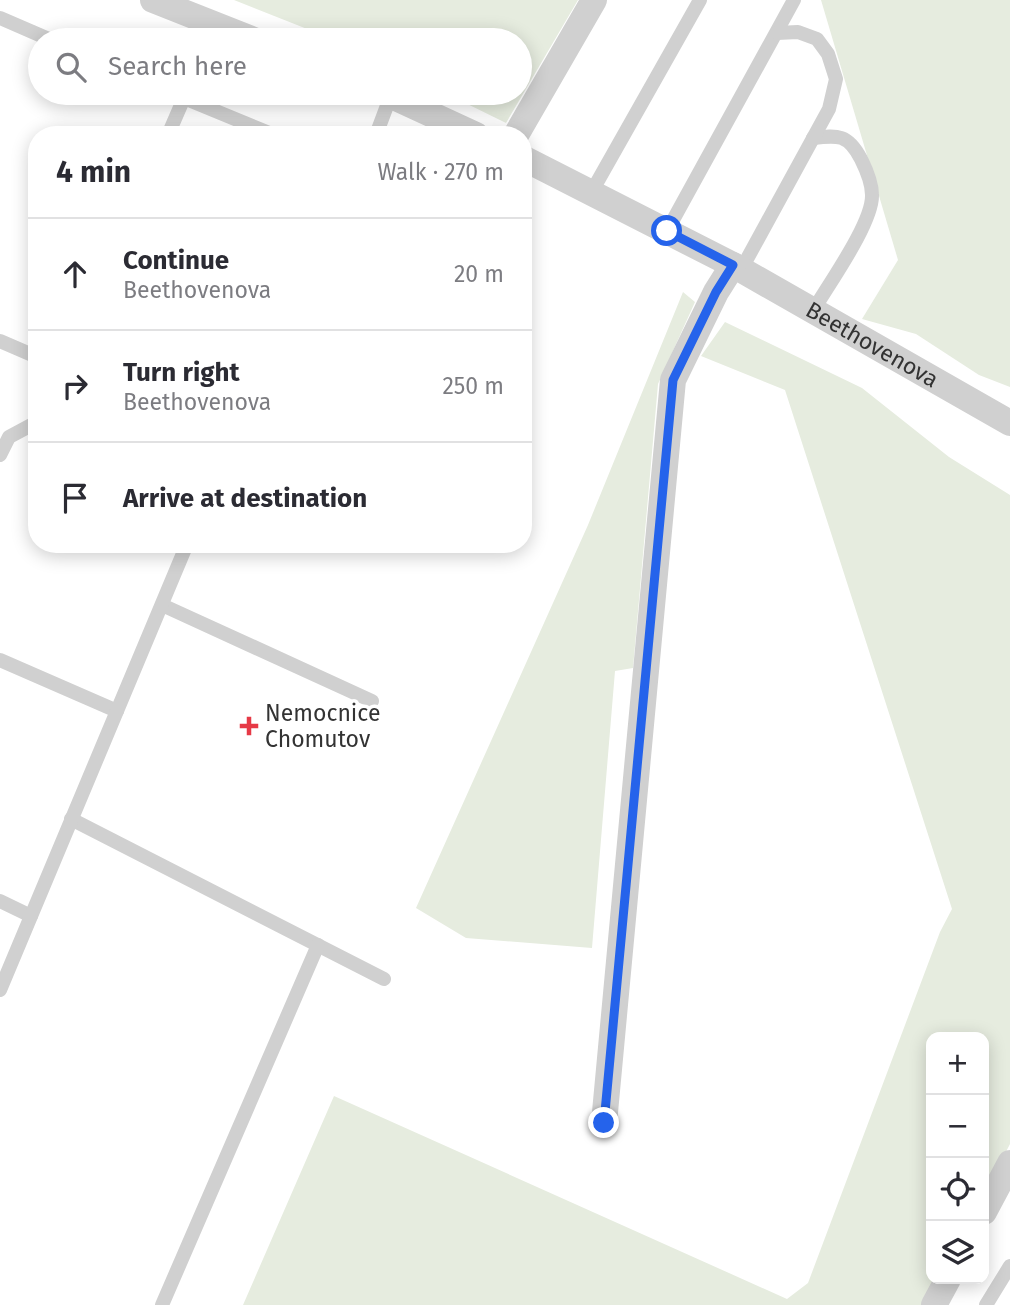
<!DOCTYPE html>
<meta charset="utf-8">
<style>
:root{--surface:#fff;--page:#f2f2f3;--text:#2b2b33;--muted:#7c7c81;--line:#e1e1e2}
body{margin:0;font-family:"Fira Sans",sans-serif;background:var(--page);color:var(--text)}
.controls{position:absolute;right:21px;bottom:21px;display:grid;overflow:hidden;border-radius:14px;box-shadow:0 4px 18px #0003}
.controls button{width:63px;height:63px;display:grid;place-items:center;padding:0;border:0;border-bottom:2px solid var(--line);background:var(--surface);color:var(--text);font:35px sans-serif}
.stop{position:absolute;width:21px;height:21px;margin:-16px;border:5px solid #2563eb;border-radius:50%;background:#fff}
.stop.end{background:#2563eb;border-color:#fff;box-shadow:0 2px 7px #0008}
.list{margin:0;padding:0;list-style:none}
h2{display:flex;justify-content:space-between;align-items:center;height:91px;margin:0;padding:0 28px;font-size:30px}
h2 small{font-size:23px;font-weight:400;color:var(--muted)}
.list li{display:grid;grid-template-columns:46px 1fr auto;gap:21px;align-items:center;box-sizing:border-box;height:112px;padding:0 28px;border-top:2px solid var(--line)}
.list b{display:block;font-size:26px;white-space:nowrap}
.list p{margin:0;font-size:23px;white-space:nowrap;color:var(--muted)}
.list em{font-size:23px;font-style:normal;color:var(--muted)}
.icon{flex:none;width:38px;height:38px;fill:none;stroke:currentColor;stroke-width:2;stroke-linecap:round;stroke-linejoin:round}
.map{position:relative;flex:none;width:1010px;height:1305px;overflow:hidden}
.search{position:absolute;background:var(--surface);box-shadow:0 4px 18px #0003;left:28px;top:28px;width:504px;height:77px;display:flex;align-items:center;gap:18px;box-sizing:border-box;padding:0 24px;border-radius:38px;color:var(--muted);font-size:26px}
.panel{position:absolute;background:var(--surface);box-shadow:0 4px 18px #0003;left:28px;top:126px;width:504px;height:427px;border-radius:28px}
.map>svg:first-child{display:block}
.green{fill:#e6ecdf}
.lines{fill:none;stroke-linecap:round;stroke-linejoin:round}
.service{stroke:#d0d0d0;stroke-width:14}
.minor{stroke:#d0d0d0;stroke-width:26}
.route{stroke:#2563eb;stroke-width:9}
.poi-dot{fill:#e63946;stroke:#fff;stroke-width:2.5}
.labels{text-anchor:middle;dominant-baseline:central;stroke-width:7;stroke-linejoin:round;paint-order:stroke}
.street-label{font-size:23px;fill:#333;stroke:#fff}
.poi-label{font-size:23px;fill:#333;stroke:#fff;text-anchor:start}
</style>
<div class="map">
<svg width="1010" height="1305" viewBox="0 0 1010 1305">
<rect width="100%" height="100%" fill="#fff"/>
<g class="green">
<path d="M 234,0 L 578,0 L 506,123 L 445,93 L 520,93 L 520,40 L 335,40 Z"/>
<path d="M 821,0 L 1010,0 L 1010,387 L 979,375 L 916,334 L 862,319 L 898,260 Z"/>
<path d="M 683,292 L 695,302 L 658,384 L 633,668 L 615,671 L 592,948 L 466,938 L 416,908 L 588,525 Z"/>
<path d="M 725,322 L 862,388 L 949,457 L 1010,495 L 1010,1144 L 984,1194 L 984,1037 L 931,1037 L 931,1279 L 939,1279 L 925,1305 L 243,1305 L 334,1096 L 787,1299 L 808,1283 L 940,932 L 952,909 L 785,390 L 701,356 Z"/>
</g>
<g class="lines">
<g class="service">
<path d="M 0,18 L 51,40"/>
<path d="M 168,135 L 184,98 L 274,135"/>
<path d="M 376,135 L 391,95"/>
<path d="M 813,138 C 838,135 848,134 861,159 C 866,169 872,184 872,195 C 873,223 828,285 813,311"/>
<path d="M 591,193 L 700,0"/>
<path d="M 667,231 L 794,0"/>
<path d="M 741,270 L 829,109 L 836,79 L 828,54 L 817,39 L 798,32 L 777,33"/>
<path d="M 0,341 L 37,357"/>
<path d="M 0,455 L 9,437 L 37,422"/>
<path d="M 162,605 L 372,701"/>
<path d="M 0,660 L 117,711"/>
<path d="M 71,819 L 384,979"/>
<path d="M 0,901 L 31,916"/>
<path d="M 0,990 L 187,544"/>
<path d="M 162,1305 L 318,945"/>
<path d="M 986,1305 L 1010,1266"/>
</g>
<g class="minor">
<path d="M 153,0 L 254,40"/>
<path d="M 385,93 L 476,135"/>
<path d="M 516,135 L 594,0"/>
<path id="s1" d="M 523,158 L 733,265 L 1010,423"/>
<path d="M 604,1123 L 673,380 L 716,292 L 733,265"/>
<path d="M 984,1212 L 1010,1163"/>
<path d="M 934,1305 L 948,1279"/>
</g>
</g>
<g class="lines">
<path class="route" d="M 604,1123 L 673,380 L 716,292 L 733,265 L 667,231"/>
</g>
<path class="poi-dot" d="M245.5 715.5h7v7h7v7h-7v7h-7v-7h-7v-7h7z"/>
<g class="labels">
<g class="street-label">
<text stroke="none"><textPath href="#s1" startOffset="396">Beethovenova</textPath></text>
</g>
<g class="poi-label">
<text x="265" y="713">Nemocnice<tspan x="265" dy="26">Chomutov</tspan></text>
</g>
</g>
</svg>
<div class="controls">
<button>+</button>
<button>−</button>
<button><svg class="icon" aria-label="locate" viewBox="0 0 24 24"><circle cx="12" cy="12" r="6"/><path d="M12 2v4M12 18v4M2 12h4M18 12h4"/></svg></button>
<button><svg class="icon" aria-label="layers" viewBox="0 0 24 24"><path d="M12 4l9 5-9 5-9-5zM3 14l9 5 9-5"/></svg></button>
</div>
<div class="stop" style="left:667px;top:231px"></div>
<div class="stop end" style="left:604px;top:1123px"></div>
<div class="search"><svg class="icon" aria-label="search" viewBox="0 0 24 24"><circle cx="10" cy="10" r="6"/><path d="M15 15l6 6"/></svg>Search here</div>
<section class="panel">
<h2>4 min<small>Walk · 270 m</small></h2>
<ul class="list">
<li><svg class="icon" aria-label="ahead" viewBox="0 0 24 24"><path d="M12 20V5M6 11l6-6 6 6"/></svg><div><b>Continue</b><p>Beethovenova</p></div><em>20 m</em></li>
<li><svg class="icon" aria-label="right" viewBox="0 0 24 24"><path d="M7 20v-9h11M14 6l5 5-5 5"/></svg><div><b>Turn right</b><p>Beethovenova</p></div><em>250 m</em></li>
<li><svg class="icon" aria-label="arrive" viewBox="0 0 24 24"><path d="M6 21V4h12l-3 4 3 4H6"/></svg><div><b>Arrive at destination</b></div></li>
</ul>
</section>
</div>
